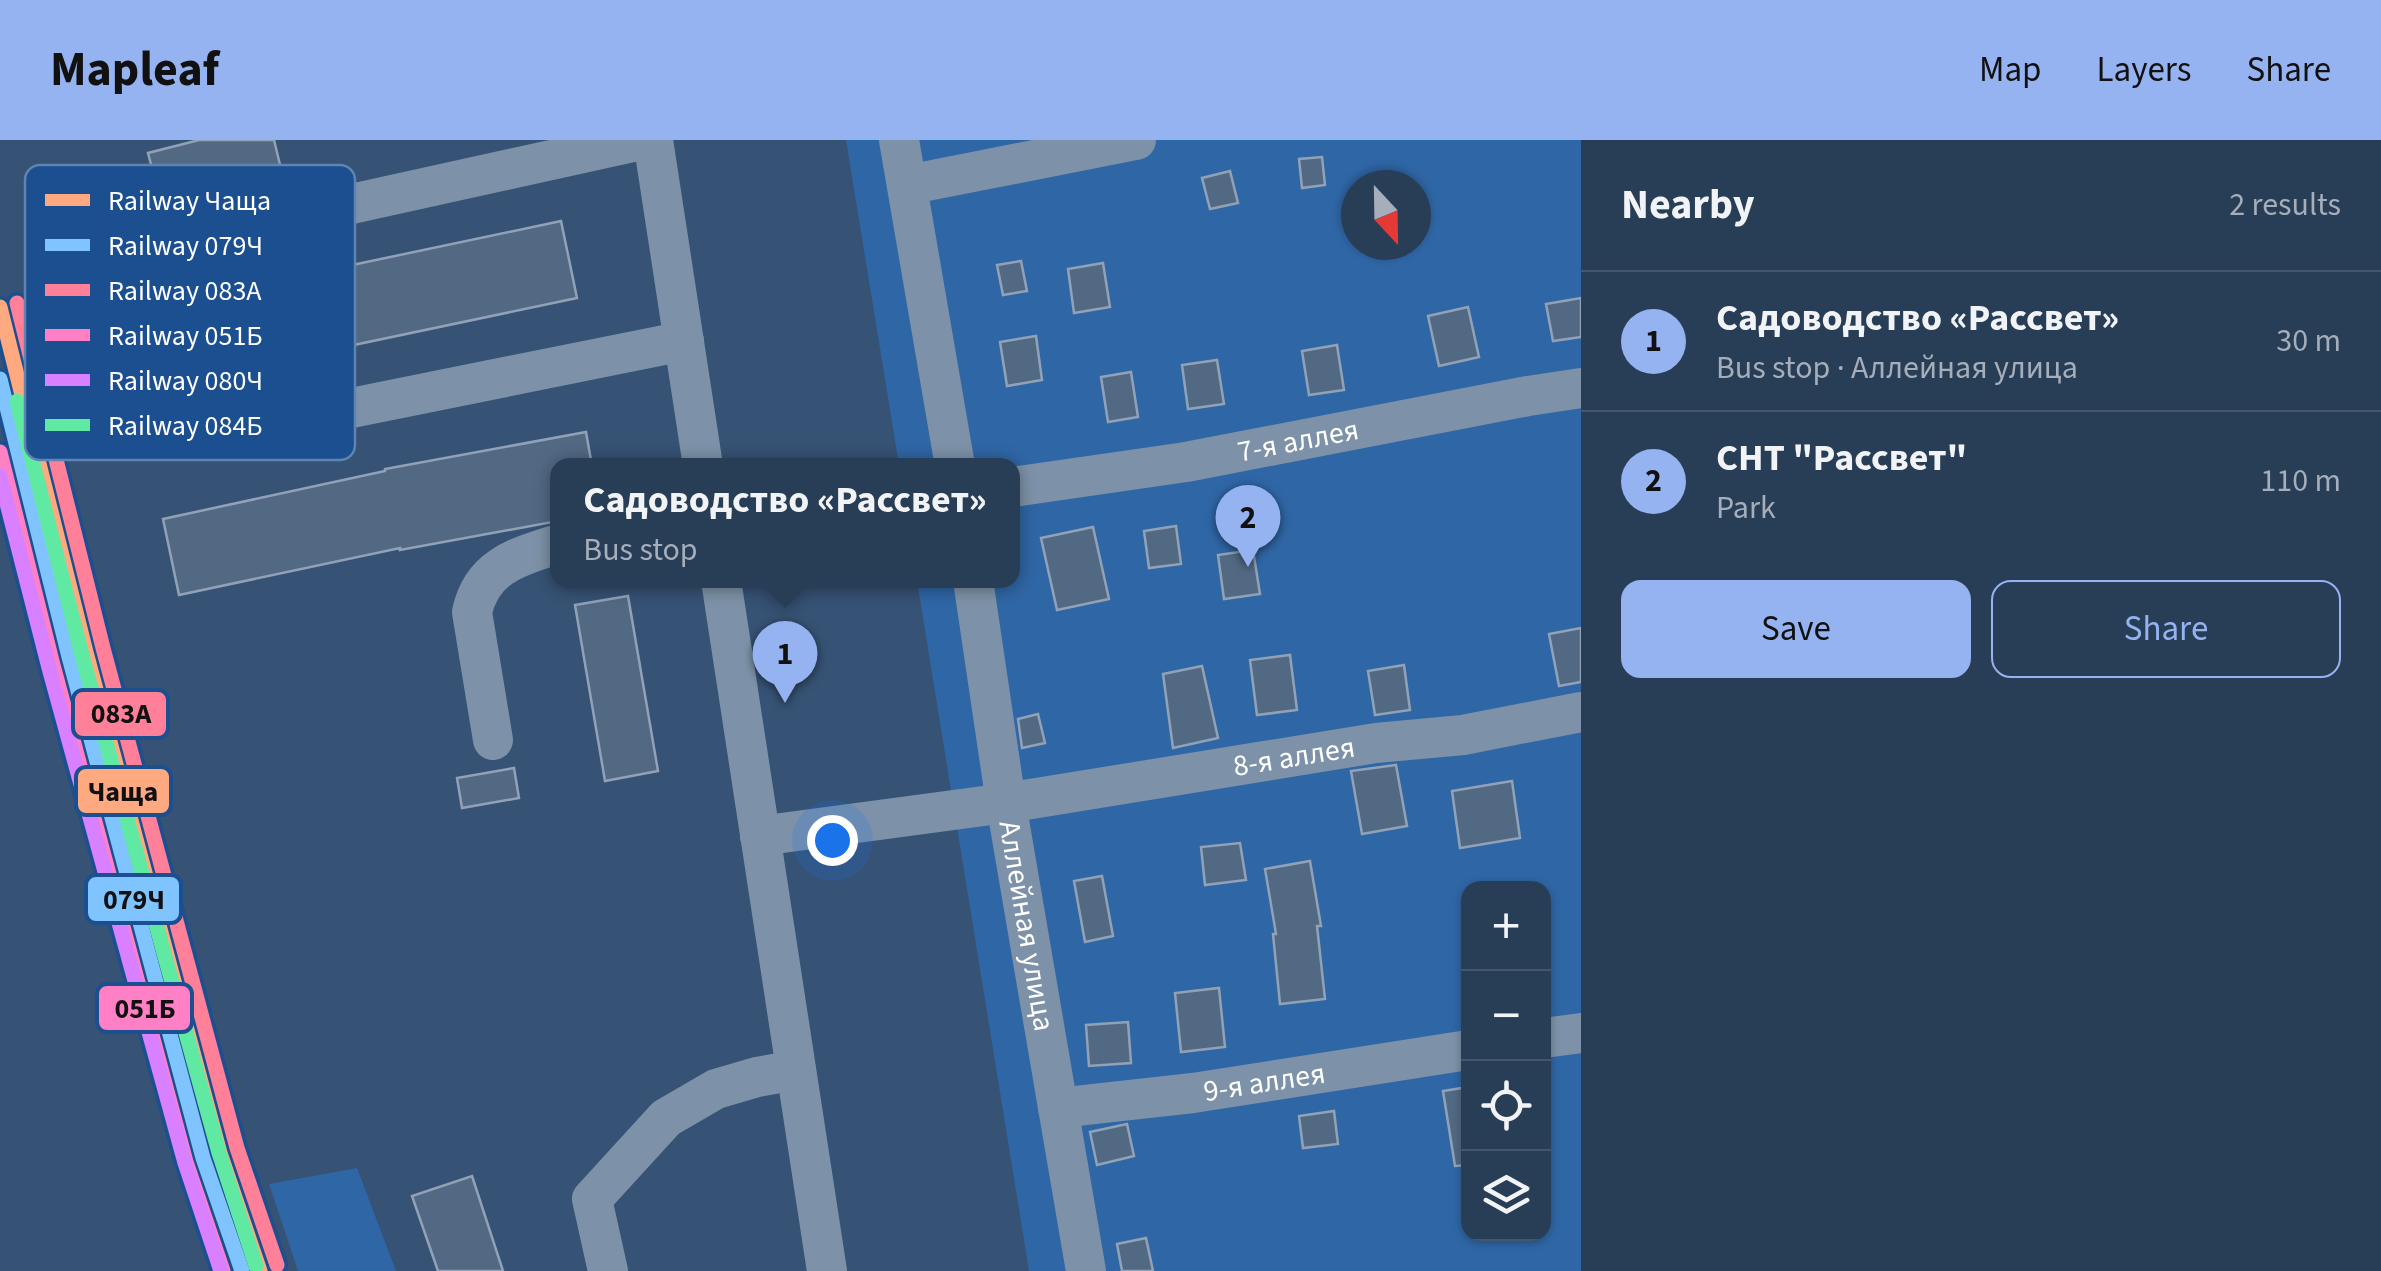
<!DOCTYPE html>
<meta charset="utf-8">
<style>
:root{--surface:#283e57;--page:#344961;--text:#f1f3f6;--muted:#a5aeba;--line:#44576d;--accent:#95b2f1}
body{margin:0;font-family:"Source Sans 3",sans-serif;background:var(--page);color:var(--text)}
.controls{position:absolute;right:30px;bottom:30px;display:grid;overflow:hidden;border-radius:20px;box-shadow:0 2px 8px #0004}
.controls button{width:90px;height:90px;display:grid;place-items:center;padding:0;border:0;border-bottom:2px solid var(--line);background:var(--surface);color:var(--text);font:50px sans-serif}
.compass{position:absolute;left:1341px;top:30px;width:90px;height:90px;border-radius:50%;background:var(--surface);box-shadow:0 2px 8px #0004;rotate:158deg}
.you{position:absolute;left:832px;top:700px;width:35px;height:35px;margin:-25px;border:8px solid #fff;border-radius:50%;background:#1a73e8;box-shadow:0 0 0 15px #1a73e833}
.badge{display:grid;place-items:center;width:65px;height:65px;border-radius:50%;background:var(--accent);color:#111;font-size:32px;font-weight:700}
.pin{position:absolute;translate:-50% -82px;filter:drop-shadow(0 2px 5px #0008)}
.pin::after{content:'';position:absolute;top:52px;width:35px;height:30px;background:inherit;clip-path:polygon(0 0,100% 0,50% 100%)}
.popup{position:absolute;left:550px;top:318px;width:470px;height:130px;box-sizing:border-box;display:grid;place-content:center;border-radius:20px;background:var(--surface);filter:drop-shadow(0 2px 8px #0005);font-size:32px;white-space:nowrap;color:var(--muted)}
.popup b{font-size:38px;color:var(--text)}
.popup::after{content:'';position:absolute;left:50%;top:100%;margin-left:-20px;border:20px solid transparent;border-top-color:var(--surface)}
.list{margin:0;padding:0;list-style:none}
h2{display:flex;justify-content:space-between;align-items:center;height:130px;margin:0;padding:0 40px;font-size:42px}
h2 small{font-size:32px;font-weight:400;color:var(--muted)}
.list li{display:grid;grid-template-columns:65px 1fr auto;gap:30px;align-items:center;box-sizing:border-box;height:140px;padding:0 40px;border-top:2px solid var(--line)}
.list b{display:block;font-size:38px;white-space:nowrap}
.list p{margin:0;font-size:32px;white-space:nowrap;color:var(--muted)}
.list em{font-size:32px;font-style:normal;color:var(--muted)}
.actions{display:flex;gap:20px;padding:30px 40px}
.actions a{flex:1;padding:22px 0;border:2px solid var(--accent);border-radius:20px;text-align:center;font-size:35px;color:var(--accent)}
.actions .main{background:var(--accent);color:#111}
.icon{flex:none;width:55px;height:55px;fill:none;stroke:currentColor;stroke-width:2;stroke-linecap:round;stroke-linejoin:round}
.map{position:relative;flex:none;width:1581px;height:1131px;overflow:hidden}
header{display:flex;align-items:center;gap:60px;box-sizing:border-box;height:140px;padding:0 50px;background:var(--accent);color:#111}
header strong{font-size:48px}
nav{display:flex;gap:55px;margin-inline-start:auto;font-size:35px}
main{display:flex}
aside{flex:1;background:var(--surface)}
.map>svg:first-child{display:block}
.green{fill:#2f66a5;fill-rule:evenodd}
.building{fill:#526984;stroke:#92a2b6;stroke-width:2.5}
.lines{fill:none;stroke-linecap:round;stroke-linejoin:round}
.minor{stroke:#7d92a8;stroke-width:40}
.rail-1-casing{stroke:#1b4f8f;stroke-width:22}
.rail-2-casing{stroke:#1b4f8f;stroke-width:22}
.rail-3-casing{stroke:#1b4f8f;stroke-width:22}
.rail-4-casing{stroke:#1b4f8f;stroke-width:22}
.rail-5-casing{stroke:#1b4f8f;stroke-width:22}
.rail-6-casing{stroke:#1b4f8f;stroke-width:22}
.rail-1{stroke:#ffa980;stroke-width:15}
.rail-2{stroke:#80c4ff;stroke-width:15}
.rail-3{stroke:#ff8098;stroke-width:15}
.rail-4{stroke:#ff80c5;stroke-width:15}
.rail-5{stroke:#d880ff;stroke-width:15}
.rail-6{stroke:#60e9a3;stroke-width:15}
.labels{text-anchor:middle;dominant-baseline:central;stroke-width:9;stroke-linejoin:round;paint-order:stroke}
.street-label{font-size:30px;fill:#fff;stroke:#1b4f8f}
.key{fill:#1b4f8f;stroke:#5f84b1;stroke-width:2.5}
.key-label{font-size:28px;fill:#fff}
.line-badge{stroke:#1b4f8f;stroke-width:4}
.pale-badge-label{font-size:28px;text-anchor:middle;font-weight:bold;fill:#111}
</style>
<header>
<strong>Mapleaf</strong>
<nav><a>Map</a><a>Layers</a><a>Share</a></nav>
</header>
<main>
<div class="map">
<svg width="1581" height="1131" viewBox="0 0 1581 1131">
<rect width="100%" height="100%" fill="#365274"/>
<g class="green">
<path d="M 846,0 L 1581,0 L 1581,1131 L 1029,1131 L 917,441 L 1012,440 L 1012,326 L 899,325 ZM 1356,45 L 1416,45 L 1416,105 L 1356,105 ZM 1468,748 L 1544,748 L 1544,1094 L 1468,1094 Z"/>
<path d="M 357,1028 L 396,1131 L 298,1131 L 269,1044 Z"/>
</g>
<g class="building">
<path d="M 199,0 L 274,0 L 283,37 L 162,67 L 148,13 Z"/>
<path d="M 1322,17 L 1325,45 L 1302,48 L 1299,19 Z"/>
<path d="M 1230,31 L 1238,63 L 1210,69 L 1202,38 Z"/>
<path d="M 561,81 L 577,158 L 316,213 L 318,221 L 132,263 L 113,180 L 338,128 Z"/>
<path d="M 1021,121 L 1027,151 L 1003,155 L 997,125 Z"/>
<path d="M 1103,123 L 1110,167 L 1074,173 L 1068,129 Z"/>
<path d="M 1581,158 L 1581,197 L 1553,201 L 1546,164 Z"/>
<path d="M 1468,167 L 1479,217 L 1439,226 L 1428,176 Z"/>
<path d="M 1036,196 L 1042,240 L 1007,246 L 1000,202 Z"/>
<path d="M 1337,205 L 1344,250 L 1309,255 L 1302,211 Z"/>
<path d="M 1217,220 L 1224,264 L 1188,269 L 1182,225 Z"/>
<path d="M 1131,232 L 1138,277 L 1108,282 L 1101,237 Z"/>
<path d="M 586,292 L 592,326 L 558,326 L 558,381 L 400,410 L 400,408 L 179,455 L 163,379 L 385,331 L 385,329 Z"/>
<path d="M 1176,386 L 1181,424 L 1149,428 L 1144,391 Z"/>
<path d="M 1093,387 L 1109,459 L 1057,470 L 1041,398 Z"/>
<path d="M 1253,410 L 1260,454 L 1224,459 L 1218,415 Z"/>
<path d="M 628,456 L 658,631 L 605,641 L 575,465 Z"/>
<path d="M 1581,488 L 1581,542 L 1559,546 L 1549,494 Z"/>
<path d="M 1290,515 L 1297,570 L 1257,575 L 1250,520 Z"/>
<path d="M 1404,525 L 1410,570 L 1375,575 L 1368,531 Z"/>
<path d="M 1202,526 L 1218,598 L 1173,608 L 1163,534 Z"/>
<path d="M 1038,574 L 1045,603 L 1022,608 L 1018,579 Z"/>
<path d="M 1396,625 L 1407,686 L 1362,694 L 1351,631 Z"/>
<path d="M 514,628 L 519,658 L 462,668 L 457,638 Z"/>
<path d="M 1512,641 L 1520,698 L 1460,708 L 1452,651 Z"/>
<path d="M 1240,703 L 1246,740 L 1205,745 L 1201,707 Z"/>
<path d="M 1310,721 L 1321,786 L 1317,786 L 1325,859 L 1280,864 L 1273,794 L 1276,794 L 1265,729 Z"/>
<path d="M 1102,736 L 1113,796 L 1085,802 L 1074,741 Z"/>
<path d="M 1219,848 L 1225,907 L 1181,912 L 1175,853 Z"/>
<path d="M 1128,882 L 1131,923 L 1089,926 L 1086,885 Z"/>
<path d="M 1468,947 L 1468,1025 L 1455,1026 L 1443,951 Z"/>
<path d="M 1334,971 L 1338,1004 L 1303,1008 L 1299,976 Z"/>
<path d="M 1127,984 L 1134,1016 L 1097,1025 L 1090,992 Z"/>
<path d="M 472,1036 L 503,1131 L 438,1131 L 412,1056 Z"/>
<path d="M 1146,1098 L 1153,1131 L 1122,1131 L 1117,1104 Z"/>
</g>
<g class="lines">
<g class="minor">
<path d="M 653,0 L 703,326"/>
<path d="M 899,0 L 955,326"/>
<path d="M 907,45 L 1136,0"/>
<path d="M 147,109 L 642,0"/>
<path d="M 207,297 L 684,201"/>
<path id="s1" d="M 1012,347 L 1186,322 L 1528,256 L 1581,248"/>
<path d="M 721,440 L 827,1131"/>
<path id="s2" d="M 973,440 L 1006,663 L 1086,1131"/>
<path d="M 493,600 L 472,472 C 482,426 517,417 558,404"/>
<path id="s3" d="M 760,696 L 1006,663 L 1376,603 L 1463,595 L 1581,572"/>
<path d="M 1544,898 L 1581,893"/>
<path id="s4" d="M 1058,968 L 1193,953 L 1468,910"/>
<path d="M 608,1131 L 592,1059 L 666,978 L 716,949 L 757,937 L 796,930"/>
</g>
<defs>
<path id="rail-1" d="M 0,167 L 86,512 L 220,1013 L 260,1131"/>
<path id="rail-2" d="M 0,239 L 69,517 L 203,1018 L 242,1131"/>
<path id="rail-3" d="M 17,163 L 103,508 L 237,1008 L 277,1125"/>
<path id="rail-4" d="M 0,312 L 52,521 L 186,1022 L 223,1131"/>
<path id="rail-5" d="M 0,336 L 49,528 L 185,1023 L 221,1131"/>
<path id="rail-6" d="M 17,261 L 83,519 L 219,1013 L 256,1126"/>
</defs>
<use href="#rail-1" class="rail-1-casing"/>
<use href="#rail-2" class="rail-2-casing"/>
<use href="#rail-3" class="rail-3-casing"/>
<use href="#rail-4" class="rail-4-casing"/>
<use href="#rail-5" class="rail-5-casing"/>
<use href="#rail-6" class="rail-6-casing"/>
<use href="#rail-1" class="rail-1"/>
<use href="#rail-2" class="rail-2"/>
<use href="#rail-3" class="rail-3"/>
<use href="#rail-4" class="rail-4"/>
<use href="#rail-5" class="rail-5"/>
<use href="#rail-6" class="rail-6"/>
</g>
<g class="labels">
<g class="street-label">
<text stroke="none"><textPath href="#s1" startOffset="290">7-я аллея</textPath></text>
<text stroke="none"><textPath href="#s3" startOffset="540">8-я аллея</textPath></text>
<text stroke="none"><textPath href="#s2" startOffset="350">Аллейная улица</textPath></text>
<text stroke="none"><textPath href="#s4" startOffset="208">9-я аллея</textPath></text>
</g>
</g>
<rect x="25" y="25" width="330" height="295" rx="15" class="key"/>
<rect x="45" y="54" width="45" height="12" fill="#ffa980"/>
<rect x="45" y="99" width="45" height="12" fill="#80c4ff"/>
<rect x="45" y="144" width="45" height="12" fill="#ff8098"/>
<rect x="45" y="189" width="45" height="12" fill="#ff80c5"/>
<rect x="45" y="234" width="45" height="12" fill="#d880ff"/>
<rect x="45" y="279" width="45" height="12" fill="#60e9a3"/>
<g class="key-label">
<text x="108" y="70">Railway Чаща</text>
<text x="108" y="115">Railway 079Ч</text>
<text x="108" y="160">Railway 083А</text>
<text x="108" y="205">Railway 051Б</text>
<text x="108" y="250">Railway 080Ч</text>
<text x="108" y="295">Railway 084Б</text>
</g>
<g class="line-badge">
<rect x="73" y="550" width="95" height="48" rx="10" fill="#ff8098"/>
<rect x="76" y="627" width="95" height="48" rx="10" fill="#ffa980"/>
<rect x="86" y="735" width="95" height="48" rx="10" fill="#80c4ff"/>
<rect x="97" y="844" width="95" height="48" rx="10" fill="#ff80c5"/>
</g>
<g class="pale-badge-label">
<text x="121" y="583">083А</text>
<text x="123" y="661">Чаща</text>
<text x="134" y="769">079Ч</text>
<text x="145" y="878">051Б</text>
</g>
</svg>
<div class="controls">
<button>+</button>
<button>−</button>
<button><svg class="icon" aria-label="locate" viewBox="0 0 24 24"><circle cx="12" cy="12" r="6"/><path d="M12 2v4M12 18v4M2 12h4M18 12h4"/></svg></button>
<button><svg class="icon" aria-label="layers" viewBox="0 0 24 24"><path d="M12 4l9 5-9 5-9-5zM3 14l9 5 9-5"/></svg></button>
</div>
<svg class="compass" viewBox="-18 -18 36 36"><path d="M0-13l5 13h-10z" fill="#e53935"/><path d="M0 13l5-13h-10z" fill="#a5aeba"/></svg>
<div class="you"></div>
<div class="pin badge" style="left:785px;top:563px">1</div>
<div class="popup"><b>Садоводство «Рассвет»</b>Bus stop</div>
<div class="pin badge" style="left:1248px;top:427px">2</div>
</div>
<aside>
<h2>Nearby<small>2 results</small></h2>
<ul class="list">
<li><span class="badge">1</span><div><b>Садоводство «Рассвет»</b><p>Bus stop · Аллейная улица</p></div><em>30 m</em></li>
<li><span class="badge">2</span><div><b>СНТ &quot;Рассвет&quot;</b><p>Park</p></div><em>110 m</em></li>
</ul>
<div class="actions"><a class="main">Save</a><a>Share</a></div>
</aside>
</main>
